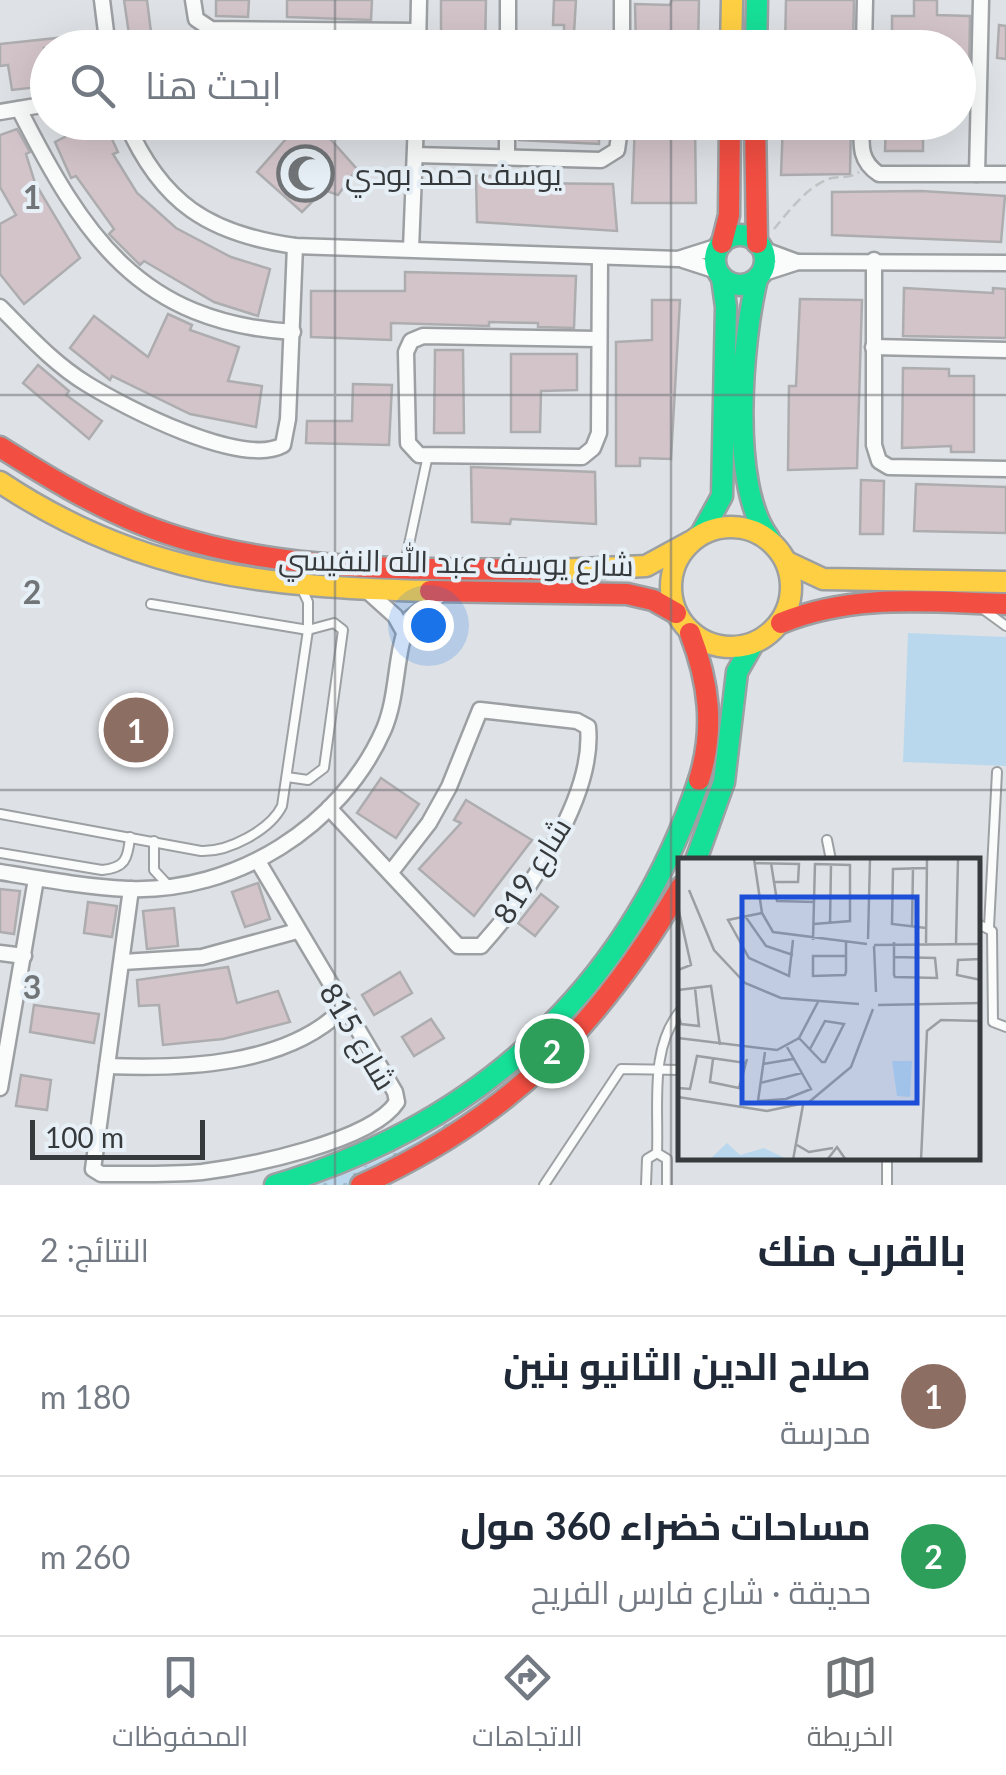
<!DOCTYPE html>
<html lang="ar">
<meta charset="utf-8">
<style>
:root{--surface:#fff;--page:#f2f2f3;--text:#1f2937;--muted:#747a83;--line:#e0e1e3;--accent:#717578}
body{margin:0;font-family:Lato,Cairo,sans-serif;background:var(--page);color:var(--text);direction:rtl}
.scale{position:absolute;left:30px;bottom:25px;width:175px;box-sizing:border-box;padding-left:10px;border:5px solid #363a3c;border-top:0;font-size:28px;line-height:35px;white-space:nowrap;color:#363a3c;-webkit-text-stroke:8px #e7f0f6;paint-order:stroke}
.you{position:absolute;left:428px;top:625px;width:35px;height:35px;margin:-25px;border:8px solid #fff;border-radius:50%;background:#1a73e8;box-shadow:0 0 0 15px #1a73e833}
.badge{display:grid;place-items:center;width:65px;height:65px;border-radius:50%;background:var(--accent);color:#fff;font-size:32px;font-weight:700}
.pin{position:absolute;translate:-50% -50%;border:5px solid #fff;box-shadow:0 2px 10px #0006}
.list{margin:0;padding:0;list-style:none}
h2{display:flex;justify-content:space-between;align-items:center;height:130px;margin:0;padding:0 40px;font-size:42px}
h2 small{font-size:32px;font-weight:400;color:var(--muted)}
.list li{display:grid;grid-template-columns:65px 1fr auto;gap:30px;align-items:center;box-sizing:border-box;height:160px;padding:0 40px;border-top:2px solid var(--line)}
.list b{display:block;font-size:38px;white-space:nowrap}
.list p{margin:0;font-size:32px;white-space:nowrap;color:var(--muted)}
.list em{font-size:32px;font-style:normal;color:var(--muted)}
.icon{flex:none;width:55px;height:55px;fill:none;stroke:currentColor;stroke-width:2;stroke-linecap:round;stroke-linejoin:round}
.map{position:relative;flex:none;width:1006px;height:1185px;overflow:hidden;direction:ltr}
.search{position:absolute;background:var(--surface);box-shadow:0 10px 40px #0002;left:30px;right:30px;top:30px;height:110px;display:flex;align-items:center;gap:25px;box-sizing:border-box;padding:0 35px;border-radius:55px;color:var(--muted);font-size:38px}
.sheet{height:450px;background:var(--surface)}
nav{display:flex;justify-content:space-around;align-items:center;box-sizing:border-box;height:140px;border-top:2px solid var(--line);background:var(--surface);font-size:28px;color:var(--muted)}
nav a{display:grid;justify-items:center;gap:5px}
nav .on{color:var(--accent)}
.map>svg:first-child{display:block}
.park{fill:#bad8ed}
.garden{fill:url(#garden-dots)}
.building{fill:#d3c4c9;stroke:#adadaf;stroke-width:2.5}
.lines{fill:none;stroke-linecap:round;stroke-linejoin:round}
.lane-casing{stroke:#9da0a3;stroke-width:12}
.street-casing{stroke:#9da0a3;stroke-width:19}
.fast-casing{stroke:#9da0a3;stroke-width:25}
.slow-casing{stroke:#9da0a3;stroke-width:25}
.jam-casing{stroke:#9da0a3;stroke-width:25}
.path{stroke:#c1c3c4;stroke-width:2.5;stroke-dasharray:10 5;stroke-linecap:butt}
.lane{stroke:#fafbfb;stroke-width:8}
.street{stroke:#fafbfb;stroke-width:14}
.fast{stroke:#16e098;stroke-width:20}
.slow{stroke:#ffcf43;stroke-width:20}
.jam{stroke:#f24e42;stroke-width:20}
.grid{fill:none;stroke:#717578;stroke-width:2.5;stroke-opacity:0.55}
.labels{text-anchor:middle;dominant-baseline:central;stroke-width:8;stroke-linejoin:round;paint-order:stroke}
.poi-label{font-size:30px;fill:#363a3c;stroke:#e7f0f6;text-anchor:start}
.street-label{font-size:30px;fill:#363a3c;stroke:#e7f0f6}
.inset-road{fill:none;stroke:#9b9fa2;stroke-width:2.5}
.view{fill:#1d4ed8;fill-opacity:0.15;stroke:#1d4ed8;stroke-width:5}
.inset-edge{fill:none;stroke:#363a3c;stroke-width:5}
.grid-label{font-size:32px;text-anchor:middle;font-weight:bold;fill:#717578;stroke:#e7f0f6;stroke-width:8;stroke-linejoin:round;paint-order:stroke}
</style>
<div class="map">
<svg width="1006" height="1185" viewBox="0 0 1006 1185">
<defs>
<pattern id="garden-dots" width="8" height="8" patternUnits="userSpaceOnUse" patternTransform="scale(2.5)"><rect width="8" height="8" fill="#bad8ed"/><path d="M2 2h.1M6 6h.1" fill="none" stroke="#a0bacc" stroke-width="1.8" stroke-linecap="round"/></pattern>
</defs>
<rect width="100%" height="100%" fill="#dee2e6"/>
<path class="park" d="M 908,633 L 1006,637 L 1006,766 L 903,762 Z"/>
<path class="garden" d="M 644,922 L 656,928 L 639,954 L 495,1108 L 353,1185 L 314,1185 C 455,1140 567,1047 644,922 Z"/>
<g class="building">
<path d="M 124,0 L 147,0 L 153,48 L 131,48 Z"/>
<path d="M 216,0 L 249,0 L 248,17 L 216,16 Z"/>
<path d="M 287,0 L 372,0 L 371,20 L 287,17 Z"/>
<path d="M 441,0 L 486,0 L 485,47 L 441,48 Z"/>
<path d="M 554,0 L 576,0 L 574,33 L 602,33 L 602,48 L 564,48 L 564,25 L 553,25 Z"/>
<path d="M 672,0 L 699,0 L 698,48 L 636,48 L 635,4 L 670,5 Z"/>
<path d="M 786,0 L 854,0 L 853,48 L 785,48 Z"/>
<path d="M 914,0 L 937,0 L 937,15 L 970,16 L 969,80 L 958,80 L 958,46 L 892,42 L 892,16 L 914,16 Z"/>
<path d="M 999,25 L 1006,26 L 1006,59 L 997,58 Z"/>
<path d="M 76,36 L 77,48 L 44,48 L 48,86 L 12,90 L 8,65 L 0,66 L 0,44 Z"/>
<path d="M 94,122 L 104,122 L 118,152 L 113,154 L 137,193 L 176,228 L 231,257 L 270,269 L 258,316 L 214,302 L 144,261 L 140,265 L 109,234 L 114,229 L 76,176 L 71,178 L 55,142 Z"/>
<rect x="468" y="122" width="19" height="12"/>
<path d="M 519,122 L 599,122 L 599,144 L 519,140 Z"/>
<path d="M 635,122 L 695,122 L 696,203 L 632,203 Z"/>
<path d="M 783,122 L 851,122 L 850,174 L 781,175 Z"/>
<path d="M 886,122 L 923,122 L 923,151 L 885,151 Z"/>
<path d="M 17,129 L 30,152 L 26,154 L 35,183 L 80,258 L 24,304 L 0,274 L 0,224 L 16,215 L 0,187 L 0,135 Z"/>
<path d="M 293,131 L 300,138 L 307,133 L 324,132 L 357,169 L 338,195 L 324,190 L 302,212 L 257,172 Z"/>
<path d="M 476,176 L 523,176 L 523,183 L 613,184 L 617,231 L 477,222 Z"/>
<path d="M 921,191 L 1005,196 L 1001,242 L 832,235 L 832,192 Z"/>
<path d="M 405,272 L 576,276 L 574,328 L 538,327 L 538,323 L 489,322 L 489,326 L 391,323 L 391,340 L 311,337 L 311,291 L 405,291 Z"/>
<path d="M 904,288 L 993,293 L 993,288 L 1006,289 L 1006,338 L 903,336 Z"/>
<path d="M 800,299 L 862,300 L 857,468 L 788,470 L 789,386 L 796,386 Z"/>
<path d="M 652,300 L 680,300 L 671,459 L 640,458 L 640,466 L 616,466 L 616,342 L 652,340 Z"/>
<path d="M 168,314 L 192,325 L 190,330 L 239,347 L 228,381 L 262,386 L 256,427 L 190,414 L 112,376 L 110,380 L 70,348 L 94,316 L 148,357 Z"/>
<path d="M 435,350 L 463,350 L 464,433 L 434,433 Z"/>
<path d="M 511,354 L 577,354 L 577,390 L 541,391 L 540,432 L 511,432 Z"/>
<path d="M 38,365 L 69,391 L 66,395 L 102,421 L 89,439 L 23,383 Z"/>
<path d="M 903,368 L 949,369 L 949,376 L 974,376 L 974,452 L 951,452 L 951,446 L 902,448 Z"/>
<path d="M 353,384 L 392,385 L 389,445 L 306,443 L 307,421 L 352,421 Z"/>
<path d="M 471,467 L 595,472 L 596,524 L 511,519 L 510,524 L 472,522 Z"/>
<path d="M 861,480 L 884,481 L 883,534 L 860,534 Z"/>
<path d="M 916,484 L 1006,487 L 1006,533 L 914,531 Z"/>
<path d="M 381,778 L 419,804 L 396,838 L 357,813 Z"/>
<path d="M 466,800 L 532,840 L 474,916 L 419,869 L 461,823 L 454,820 Z"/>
<path d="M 258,883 L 270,919 L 245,927 L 232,892 Z"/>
<path d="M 0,889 L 20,891 L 14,934 L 0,932 Z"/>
<path d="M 541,894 L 558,907 L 535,936 L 518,923 Z"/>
<path d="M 88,902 L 117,906 L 112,937 L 84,933 Z"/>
<path d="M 174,908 L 178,946 L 147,949 L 143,911 Z"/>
<path d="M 228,967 L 237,1003 L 278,991 L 290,1022 L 223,1039 L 163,1045 L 159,1005 L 139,1006 L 137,980 Z"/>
<path d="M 400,972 L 412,993 L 374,1015 L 362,995 Z"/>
<path d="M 34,1005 L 99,1014 L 94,1043 L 30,1032 Z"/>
<path d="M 431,1019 L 444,1038 L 414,1056 L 402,1037 Z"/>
<path d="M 21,1075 L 51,1080 L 47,1110 L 16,1106 Z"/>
</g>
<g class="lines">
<defs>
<g id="lane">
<path d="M 247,48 L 247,30"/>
<path d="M 405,563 L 428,455"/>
<path d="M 151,604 L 308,630 L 334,623 L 343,630 L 324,768 L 308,780 L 287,777"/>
<path d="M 980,607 L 1006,626"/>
<path d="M 0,814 L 201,851 C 229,852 270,830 282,806 L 308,630 L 308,602 L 301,587"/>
<path d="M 827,840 L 831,860"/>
<path d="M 154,841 L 154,870 L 167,884"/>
<path d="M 0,853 L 102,870 C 125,868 128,859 130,837"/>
<path d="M 978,924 L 992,931 L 993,1022 L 1006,1027"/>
<path d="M 989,927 L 997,772"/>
<path d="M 657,1153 C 659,1105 649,1048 681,1010"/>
<path d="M 887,1162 L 887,1185"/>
<path d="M 544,1185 L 621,1069 L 681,1070"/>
<path d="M 646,1185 L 647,1159 L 657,1153 L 667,1159 L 667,1185"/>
</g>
<g id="street">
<path d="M 102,0 L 108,48"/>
<path d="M 193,0 L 196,19 L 211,29 L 418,31"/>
<path d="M 418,48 L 419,0"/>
<path d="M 508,48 L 508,0"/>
<path d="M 622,48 L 622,0"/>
<path d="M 864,48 L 865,0"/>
<path d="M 19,109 C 83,235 139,323 293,332"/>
<path d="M 0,112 L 48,104"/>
<path d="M 126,122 C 161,203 209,234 295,246 L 678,259 L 719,246"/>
<path d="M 862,122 C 861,145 859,161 879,174 L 1006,174"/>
<path d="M 415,155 L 601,160 L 617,150 L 621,122"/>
<path d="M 507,157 L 507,122"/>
<path d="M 977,174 L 981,0"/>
<path d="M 411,249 L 416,122"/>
<path d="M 762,249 L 797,262"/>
<path d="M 683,260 L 717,271"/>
<path d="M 874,260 L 874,445 L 879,461 L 889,467 L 1006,469"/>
<path d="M 761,274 L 798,262 L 1006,263"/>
<path d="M 0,307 C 27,334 54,364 87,384 C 126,408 242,468 283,445 L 288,419 L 295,246"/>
<path d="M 597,339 L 423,336 L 411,341 L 406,352 L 408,443 L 419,455 L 582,457 L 593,448 L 599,433 L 600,257"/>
<path d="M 873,347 L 1006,350"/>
<path d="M 365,589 L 395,616 L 404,632"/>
<path d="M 329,808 L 458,946 L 481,946 C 526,896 595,798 588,727 L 577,721 L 480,710 L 449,787 L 429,823 L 391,872"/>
<path d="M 0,872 C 42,879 86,887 128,889 C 235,893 341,827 384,729 C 399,693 394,653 410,618 L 445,591"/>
<path d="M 131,889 L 93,1169 L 101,1174 C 134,1174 169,1175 202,1172 C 248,1166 371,1142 397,1102 L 395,1092 L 259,863"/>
<path d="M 0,953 L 24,956"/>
<path d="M 123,962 L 202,957 L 297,931"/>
<path d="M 107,1066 C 184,1069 286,1066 343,1009"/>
<path d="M 0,1088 L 36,879"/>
</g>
<g id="fast">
<path d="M 756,48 L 757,0"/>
<circle cx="740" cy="260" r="25"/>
<path d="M 757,279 C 742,341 729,486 769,538"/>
<path d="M 701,534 L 722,496 L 726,307 L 722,278"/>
<path d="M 696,860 L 724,782 L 737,672 L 753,644"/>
<path d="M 275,1185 C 481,1124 630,986 699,780"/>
</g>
<g id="slow">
<path d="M 731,48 L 732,0"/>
<path d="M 0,482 C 139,575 266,587 430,591"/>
<circle cx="731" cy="587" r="60"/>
<path d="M 787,562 L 823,579 L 1006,582"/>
<path d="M 556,570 L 646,566 L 690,542"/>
</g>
<g id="jam">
<path d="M 755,122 L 757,243"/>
<path d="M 722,243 L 729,215 L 730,122"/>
<path d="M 0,447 C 46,476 90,503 141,524 C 270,576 420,568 556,570"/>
<path d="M 430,591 L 627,594 L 653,600 L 676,613"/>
<path d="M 781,623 C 854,593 929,602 1006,604"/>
<path d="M 690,633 C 709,682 715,729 699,780"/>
<path d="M 361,1185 C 509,1118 599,1026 681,887"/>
</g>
</defs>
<use href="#lane" class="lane-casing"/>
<use href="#street" class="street-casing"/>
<use href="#fast" class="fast-casing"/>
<use href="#slow" class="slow-casing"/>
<use href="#jam" class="jam-casing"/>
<path class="path" d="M 774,229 C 788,212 806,188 828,179 C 839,175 847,180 859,172"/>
<use href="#lane" class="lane"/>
<use href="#street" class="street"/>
<use href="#fast" class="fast"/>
<use href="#slow" class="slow"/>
<use href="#jam" class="jam"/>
</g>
<path class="grid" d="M 335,0 L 335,48M 671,0 L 671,48M 335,122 L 335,1185M 671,122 L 671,1185M 0,395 L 1006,395M 0,790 L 1006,790"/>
<defs>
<symbol id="mosque-ring" viewBox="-11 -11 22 22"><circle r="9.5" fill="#e7f0f6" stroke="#717578" stroke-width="1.5"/><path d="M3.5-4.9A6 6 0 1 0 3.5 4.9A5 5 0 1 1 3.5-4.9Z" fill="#717578"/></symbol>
</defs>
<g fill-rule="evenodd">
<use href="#mosque-ring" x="274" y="142" width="63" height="63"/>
</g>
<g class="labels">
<g class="poi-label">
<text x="345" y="173">يوسف حمد بودي</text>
</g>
<g class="street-label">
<text transform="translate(456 561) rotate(1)">شارع يوسف عبد الله النفيسي</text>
<text transform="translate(531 870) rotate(-58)">شارع 819</text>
<text transform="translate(359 1036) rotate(59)">شارع 815</text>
</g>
</g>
<g transform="translate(678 858)">
<rect width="302" height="302" fill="#dee2e6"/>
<path d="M 214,203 L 234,203 L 232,239 L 219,238 ZM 49,285 L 62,297 L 86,290 L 111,302 L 31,302 Z" fill="#bad8ed"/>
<path class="inset-road" d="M 76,1 L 84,55 L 95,74 L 189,86M 77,5 L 121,6 L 120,24 L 95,24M 93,5 L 99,43 L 137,44M 11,32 L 36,92 L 67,125 L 103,140 L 181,146M 0,49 L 13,107 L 0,112M 84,55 L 50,62 L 71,100 L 111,118 L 115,82M 67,58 L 88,88 L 115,97M 136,66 L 172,63 L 172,7 L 137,6M 152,66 L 153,6M 234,69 L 235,9M 248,70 L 214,66 L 215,11 L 249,10M 190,81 L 192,1M 135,82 L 137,5M 248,85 L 249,1M 278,85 L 280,1M 196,87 L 303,86M 196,88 L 198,134M 168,98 L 135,98 L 135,118 L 167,117 L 168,114 L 168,84M 216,99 L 257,100 L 259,120 L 217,119 L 216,117 L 216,84M 303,101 L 280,102 L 279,117 L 303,122M 0,132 L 33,128 L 42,187M 200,147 L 303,145M 0,156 L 3,166 L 21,168 L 17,130M 0,180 L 99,192 L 121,180 L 141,142M 121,180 L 144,204 L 147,204 L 166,166 L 147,163 L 132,191M 87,194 L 80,243 L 108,241 L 133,231 L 109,189M 35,201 L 32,224 L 61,230 L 69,201M 85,206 L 115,201M 82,225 L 124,215M 0,230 L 12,231 L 19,198 L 68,205M 0,239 L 89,253 L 131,244 L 173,209 L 195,151M 119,287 L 131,294 L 155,290M 115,302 L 125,247M 149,302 L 159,289 L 168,302M 243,302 L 249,173 L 263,162 L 303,163"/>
<path class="view" d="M 64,39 L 239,39 L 239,245 L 64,245 Z"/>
<rect width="302" height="302" class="inset-edge"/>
</g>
<g class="grid-label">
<text x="32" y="209">1</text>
<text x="32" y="604">2</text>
<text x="32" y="999">3</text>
</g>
</svg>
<div class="scale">100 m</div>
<div class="you"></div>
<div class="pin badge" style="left:136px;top:730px;background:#8d6e63">1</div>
<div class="pin badge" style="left:552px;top:1051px;background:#2e9e5b">2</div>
<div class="search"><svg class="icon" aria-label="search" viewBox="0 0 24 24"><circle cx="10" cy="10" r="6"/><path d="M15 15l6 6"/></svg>ابحث هنا</div>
</div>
<section class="sheet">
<h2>بالقرب منك<small>النتائج: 2</small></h2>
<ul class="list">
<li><span class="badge" style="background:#8d6e63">1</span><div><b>صلاح الدين الثانيو بنين</b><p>مدرسة</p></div><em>180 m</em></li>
<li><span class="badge" style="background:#2e9e5b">2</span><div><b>مساحات خضراء 360 مول</b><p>حديقة · شارع فارس الفريح</p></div><em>260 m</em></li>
</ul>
</section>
<nav>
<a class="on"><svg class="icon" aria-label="map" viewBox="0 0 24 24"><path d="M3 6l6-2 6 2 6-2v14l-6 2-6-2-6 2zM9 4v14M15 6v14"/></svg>الخريطة</a>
<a><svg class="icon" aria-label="directions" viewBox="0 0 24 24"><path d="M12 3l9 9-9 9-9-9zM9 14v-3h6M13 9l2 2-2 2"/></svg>الاتجاهات</a>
<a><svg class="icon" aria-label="saved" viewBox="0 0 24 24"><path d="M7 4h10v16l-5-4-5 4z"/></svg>المحفوظات</a>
</nav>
